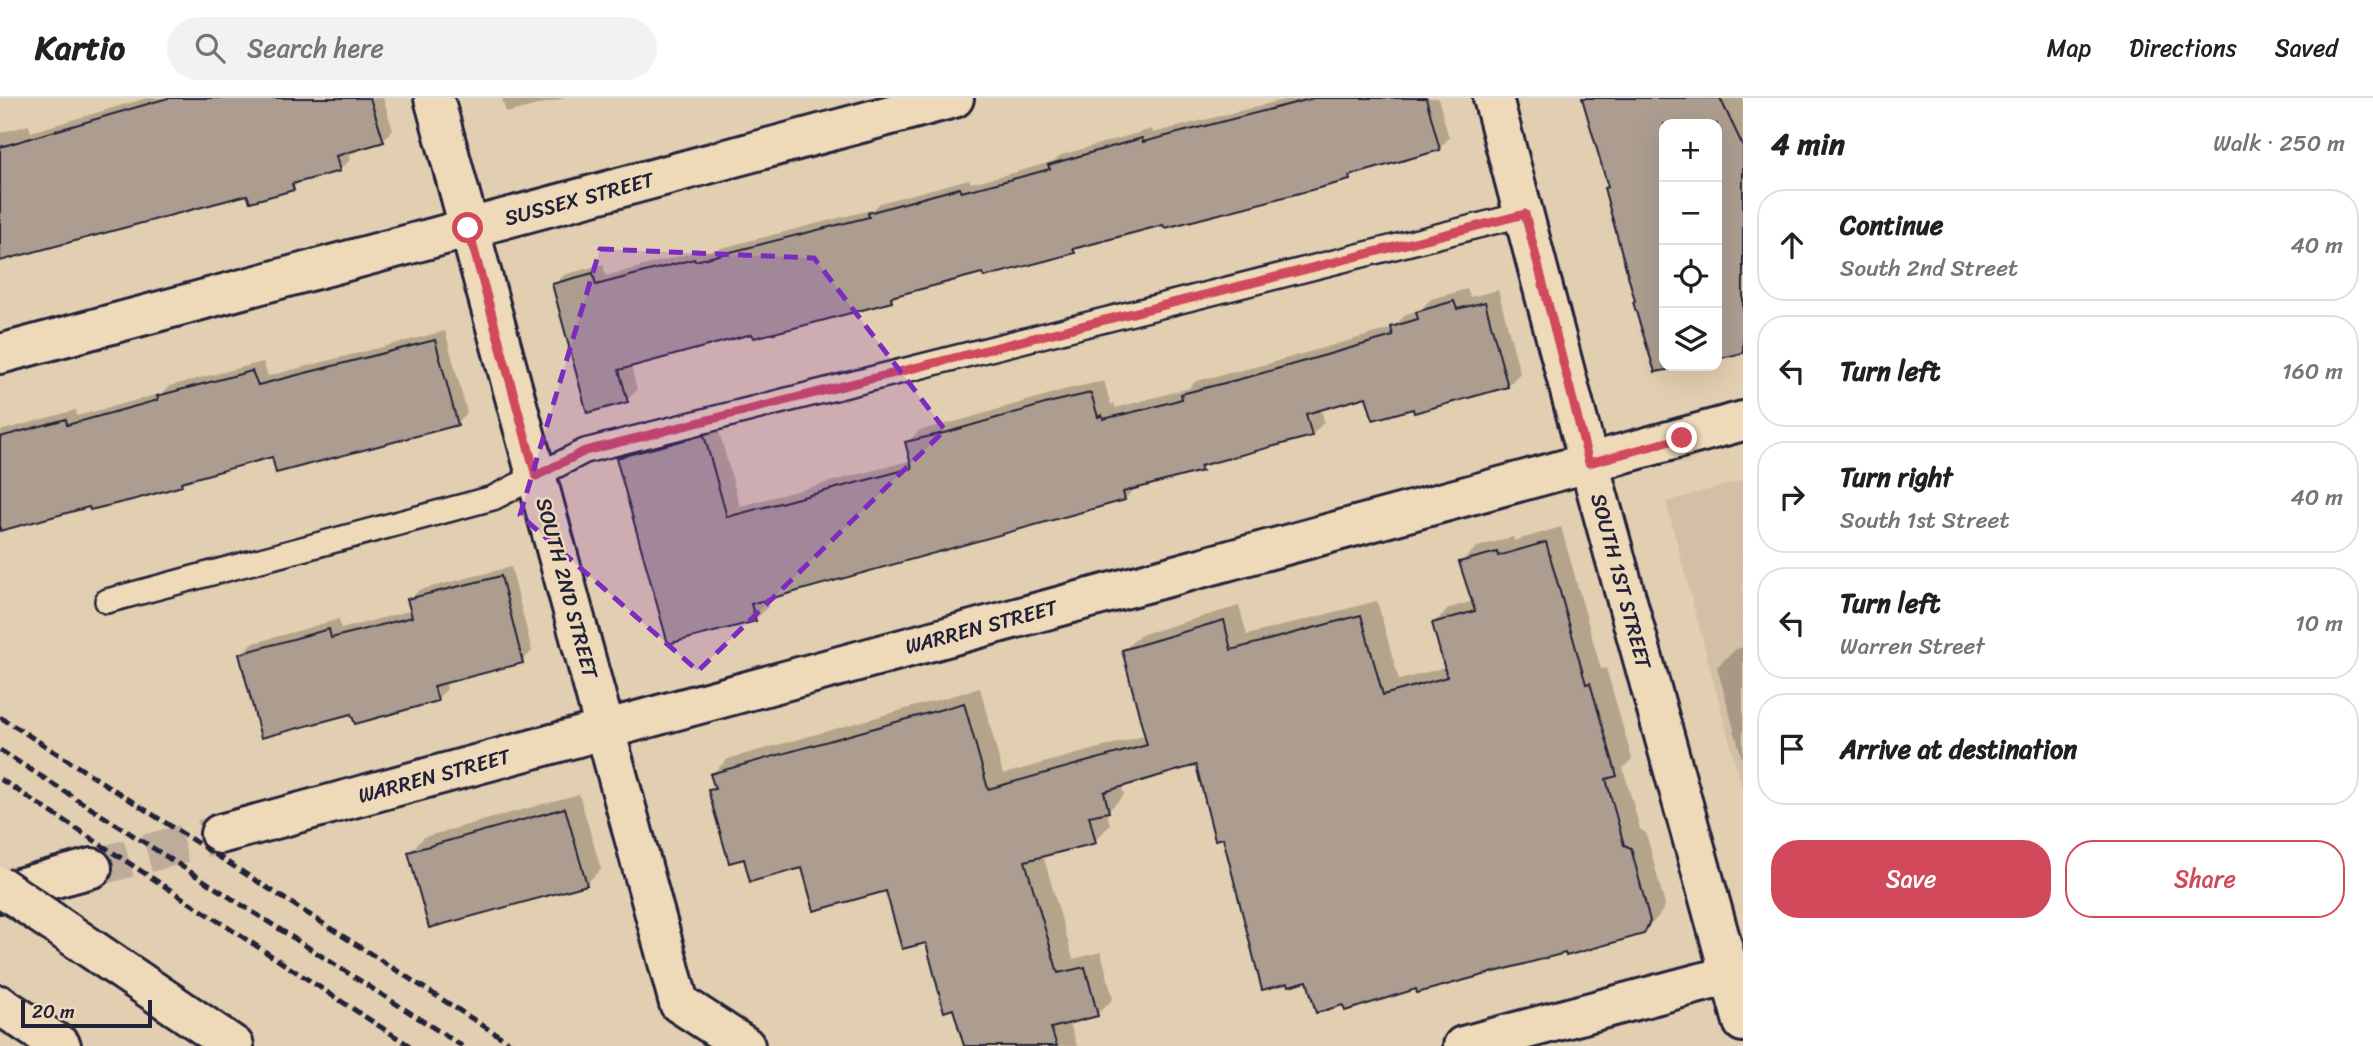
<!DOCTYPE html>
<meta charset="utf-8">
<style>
:root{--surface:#fff;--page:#f2f2f2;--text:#202124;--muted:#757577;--line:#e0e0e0;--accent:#d1495b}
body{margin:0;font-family:Sriracha,sans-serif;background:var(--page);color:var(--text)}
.controls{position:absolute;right:21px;top:21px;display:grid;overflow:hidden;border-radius:14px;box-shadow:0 7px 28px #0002}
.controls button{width:63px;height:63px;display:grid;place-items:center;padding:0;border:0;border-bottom:2px solid var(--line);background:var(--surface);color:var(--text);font:35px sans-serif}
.scale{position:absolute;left:21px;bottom:18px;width:131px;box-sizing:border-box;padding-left:7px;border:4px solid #22223b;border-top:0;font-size:19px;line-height:24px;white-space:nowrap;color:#22223b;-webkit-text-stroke:5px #eed9b8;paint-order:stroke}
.stop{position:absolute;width:21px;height:21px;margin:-16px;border:5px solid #d1495b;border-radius:50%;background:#fff}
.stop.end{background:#d1495b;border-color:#fff;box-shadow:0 2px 7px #0008}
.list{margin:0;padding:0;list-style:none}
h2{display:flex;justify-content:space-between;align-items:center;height:91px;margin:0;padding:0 28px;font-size:30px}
h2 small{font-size:23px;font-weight:400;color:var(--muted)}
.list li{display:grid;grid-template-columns:46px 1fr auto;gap:21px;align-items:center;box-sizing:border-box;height:112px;margin:0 14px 14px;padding:0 14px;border:2px solid var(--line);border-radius:28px}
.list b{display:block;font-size:26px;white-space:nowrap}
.list p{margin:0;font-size:23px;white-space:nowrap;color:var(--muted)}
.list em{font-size:23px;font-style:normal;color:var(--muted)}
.actions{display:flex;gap:14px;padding:21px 28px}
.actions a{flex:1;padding:16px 0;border:2px solid var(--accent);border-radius:28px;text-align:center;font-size:24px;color:var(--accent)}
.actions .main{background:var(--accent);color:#fff}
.icon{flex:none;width:38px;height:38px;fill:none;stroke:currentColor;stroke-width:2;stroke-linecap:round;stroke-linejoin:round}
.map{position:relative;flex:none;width:1743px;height:948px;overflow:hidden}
header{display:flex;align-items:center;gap:42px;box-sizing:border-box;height:98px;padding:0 35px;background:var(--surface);border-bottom:2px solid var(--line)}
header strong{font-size:33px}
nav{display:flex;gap:38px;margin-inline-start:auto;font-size:24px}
.search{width:490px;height:63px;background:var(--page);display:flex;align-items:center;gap:18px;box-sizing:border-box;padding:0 24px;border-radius:38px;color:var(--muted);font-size:26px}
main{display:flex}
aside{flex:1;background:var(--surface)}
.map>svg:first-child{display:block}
.built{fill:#d2bfa6}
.shadow{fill:#0003;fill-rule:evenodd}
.building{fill:#ac9d90;stroke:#22223b;stroke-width:2}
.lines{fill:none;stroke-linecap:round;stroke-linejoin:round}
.street-tunnel{stroke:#bcac99;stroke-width:38;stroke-dasharray:38 19;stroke-linecap:butt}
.lane-casing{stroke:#22223b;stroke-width:28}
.street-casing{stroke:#22223b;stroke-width:44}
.highway-casing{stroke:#22223b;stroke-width:44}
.lane{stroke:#eed9b8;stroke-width:23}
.street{stroke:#eed9b8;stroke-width:38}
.highway{stroke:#eed9b8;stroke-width:38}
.rail{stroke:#22223b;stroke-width:5;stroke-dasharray:10 5;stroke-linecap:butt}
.highway-bridge-casing{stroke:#22223b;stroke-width:44;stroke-linecap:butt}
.highway-bridge{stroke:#eed9b8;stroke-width:38}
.route{stroke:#d1495b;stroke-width:9}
.marked{fill:#7b2cbf;fill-opacity:0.2;stroke:#7b2cbf;stroke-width:5;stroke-dasharray:14 9;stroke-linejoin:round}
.labels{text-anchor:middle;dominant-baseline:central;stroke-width:5;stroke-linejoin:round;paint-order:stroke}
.street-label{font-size:21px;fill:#22223b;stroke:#eed9b8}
</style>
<header>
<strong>Kartio</strong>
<div class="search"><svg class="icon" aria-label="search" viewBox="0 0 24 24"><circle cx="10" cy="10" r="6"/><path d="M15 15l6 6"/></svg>Search here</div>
<nav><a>Map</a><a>Directions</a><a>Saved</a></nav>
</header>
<main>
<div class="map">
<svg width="1743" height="948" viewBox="0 0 1743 948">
<rect width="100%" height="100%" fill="#e2ceb0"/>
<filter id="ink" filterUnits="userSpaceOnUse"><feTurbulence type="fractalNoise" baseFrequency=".0143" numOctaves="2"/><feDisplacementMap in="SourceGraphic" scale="14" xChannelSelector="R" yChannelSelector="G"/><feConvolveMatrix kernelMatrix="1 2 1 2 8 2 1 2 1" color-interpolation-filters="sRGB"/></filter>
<g filter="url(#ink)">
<path class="built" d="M 1743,382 L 1743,694 L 1666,404 Z"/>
<g class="shadow">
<path d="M 147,0 L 383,0 L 393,32 L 383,42 L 347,53 L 350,62 L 339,72 L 301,82 L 293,90 L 248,95 L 0,162 L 0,35 L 29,27 L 31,34 Z"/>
<path d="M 502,0 L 565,0 L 506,15 Z"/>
<path d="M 1291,0 L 1438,0 L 1449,40 L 1439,51 L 1355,74 L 1349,80 L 1164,124 L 1081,147 L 1074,153 L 985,177 L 984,173 L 898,196 L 891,202 L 754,234 L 631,267 L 637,292 L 627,302 L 554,187 L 564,177 L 603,166 L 606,178 L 705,151 L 706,154 L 874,111 L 880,105 L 969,81 L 971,85 L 1017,74 L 1054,63 L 1061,57 L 1152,31 L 1153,35 Z"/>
<path d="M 1584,0 L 1743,0 L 1743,249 L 1717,259 L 1717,26 L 1664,26 L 1664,268 L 1676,268 L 1656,272 L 1636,203 L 1609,88 Z"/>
<path d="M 1467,191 L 1470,199 L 1498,192 L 1520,275 L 1508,288 L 1415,308 L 1367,297 L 1321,310 L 1324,324 L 1312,337 L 1208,364 L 1201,371 L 1136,389 L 1125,401 L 765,500 L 768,509 L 755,522 L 618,360 L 631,347 L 717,326 L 740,408 L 912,362 L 907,344 L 920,332 L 962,322 L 1067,291 L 1104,283 L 1111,307 L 1114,305 L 1116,310 L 1189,290 L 1196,283 L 1267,266 L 1393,230 L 1406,216 L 1420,212 L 1431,201 Z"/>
<path d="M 445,233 L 467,315 L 457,325 L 273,357 L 187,380 L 181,386 L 90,406 L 3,430 L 0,433 L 0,333 L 76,312 L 77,318 L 163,295 L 169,288 L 263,264 L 268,278 Z"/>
<path d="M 1561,429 L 1601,571 L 1606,570 L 1632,661 L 1623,670 L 1640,731 L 1646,735 L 1665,807 L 1659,818 L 1643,834 L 1344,905 L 1309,881 L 1224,737 L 1197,665 L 1121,687 L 1124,697 L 1107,714 L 1110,727 L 1095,743 L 1043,757 L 1073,861 L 1101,854 L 1113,901 L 1097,916 L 1069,923 L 1077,948 L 965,948 L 954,909 L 927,843 L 887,791 L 803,768 L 745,758 L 710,693 L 716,687 L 712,676 L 728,661 L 980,590 L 1003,676 L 1147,637 L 1124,552 L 1140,537 L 1239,508 L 1247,537 L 1377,503 L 1399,582 L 1446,569 L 1434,525 L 1449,510 L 1474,503 L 1461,464 L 1477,449 L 1513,439 L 1514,443 Z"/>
<path d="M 511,469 L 532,553 L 522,563 L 445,583 L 447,591 L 437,601 L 352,614 L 241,556 L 251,546 L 339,521 L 341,531 L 412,512 L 409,502 L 419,492 ZM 433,579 L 438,597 L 434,597 Z"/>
<path d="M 1743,549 L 1743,664 L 1717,569 L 1736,551 Z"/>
<path d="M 579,696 L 601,771 L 586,786 L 410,754 L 424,739 Z"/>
</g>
<g class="building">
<path d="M 168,0 L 370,0 L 384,44 L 336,58 L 340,73 L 292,86 L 294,92 L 250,104 L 247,97 L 0,163 L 0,49 Z"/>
<path d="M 1314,0 L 1426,0 L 1440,52 L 1349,78 L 1350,82 L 1165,130 L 1163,127 L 1073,151 L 1075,155 L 984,179 L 982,175 L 891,199 L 892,204 L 802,228 L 754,240 L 752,236 L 619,272 L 628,304 L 587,315 L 552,186 L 593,175 L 596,187 L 694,161 L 695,163 L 869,119 L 868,115 L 959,90 L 961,94 L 1005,83 L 1050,71 L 1048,67 L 1142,40 L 1143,44 Z"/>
<path d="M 1582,0 L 1720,0 L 1743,48 L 1743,255 L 1717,261 L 1717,26 L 1664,26 L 1664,268 L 1689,268 L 1655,274 L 1633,204 L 1635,203 L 1604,90 L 1608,89 Z"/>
<path d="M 1454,203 L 1457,211 L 1485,204 L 1508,289 L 1414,315 L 1413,311 L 1373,322 L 1366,299 L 1306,316 L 1312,338 L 1200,368 L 1202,373 L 1123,394 L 1125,402 L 751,506 L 756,523 L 668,546 L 616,360 L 704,337 L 727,419 L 912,370 L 905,344 L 948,334 L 1052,304 L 1091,295 L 1098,319 L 1102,317 L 1103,321 L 1146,311 L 1182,301 L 1181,296 L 1252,278 L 1393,238 L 1391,229 L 1418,221 L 1416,214 Z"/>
<path d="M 435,242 L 458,327 L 276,375 L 272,359 L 181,384 L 182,388 L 136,401 L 90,412 L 89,409 L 0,433 L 0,339 L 66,321 L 67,327 L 158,302 L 157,298 L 252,273 L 258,287 Z"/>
<path d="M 1546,444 L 1586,586 L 1590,585 L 1617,678 L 1606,681 L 1624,747 L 1631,750 L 1650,823 L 1644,836 L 1566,858 L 1565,855 L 1417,895 L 1416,891 L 1345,913 L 1343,907 L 1316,915 L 1307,883 L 1289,888 L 1288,885 L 1262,892 L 1223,740 L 1215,742 L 1196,667 L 1104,694 L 1109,714 L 1089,718 L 1096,745 L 1025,763 L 1058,875 L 1085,869 L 1098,918 L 1051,930 L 1057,948 L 964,948 L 953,911 L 944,914 L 926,845 L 902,851 L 886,793 L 814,813 L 802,770 L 750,784 L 744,761 L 729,765 L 708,692 L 715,691 L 710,676 L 964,605 L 988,691 L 1147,647 L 1122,552 L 1224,522 L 1231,552 L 1361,517 L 1383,597 L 1447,579 L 1432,525 L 1475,513 L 1459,464 L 1497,454 L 1498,458 Z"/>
<path d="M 501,478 L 523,565 L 434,588 L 438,603 L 355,626 L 351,616 L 261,640 L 239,556 L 329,531 L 331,540 L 412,519 L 407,501 Z"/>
<path d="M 565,710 L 587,787 L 429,830 L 408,754 Z"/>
</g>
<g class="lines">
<path class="street-tunnel" d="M 92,770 L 220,736"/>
<defs>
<path id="lane" d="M 107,503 L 493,400 L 585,353 L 1525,116"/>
<g id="street">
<path d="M 434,0 L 679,905 L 745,948"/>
<path d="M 1493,0 L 1589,365 L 1743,924"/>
<path d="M 0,256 L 954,0"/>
<path d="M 220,736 L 1743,323"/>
<path d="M 0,795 L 92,770"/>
<path d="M 1463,948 L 1730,877"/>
</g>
<g id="highway">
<path d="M 90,850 L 234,948"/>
<path d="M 0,907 L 61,948"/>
</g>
</defs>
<use href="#lane" class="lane-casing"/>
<use href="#street" class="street-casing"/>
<use href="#highway" class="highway-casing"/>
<use href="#lane" class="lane"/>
<use href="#street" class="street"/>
<use href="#highway" class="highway"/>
<g class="rail">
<path d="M 0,619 L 515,948"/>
<path d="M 0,652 L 462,948"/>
<path d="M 0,681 L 410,948"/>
</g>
<defs>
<path id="highway-bridge" d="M 0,788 L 90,850"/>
</defs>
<use href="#highway-bridge" class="highway-bridge-casing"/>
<use href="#highway-bridge" class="highway-bridge"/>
</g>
</g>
<g class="lines" filter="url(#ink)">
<path class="route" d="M 468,130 L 536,378 L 585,353 L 1525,116 L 1589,365 L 1682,340"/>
</g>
<path class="marked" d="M 600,151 L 814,160 L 945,332 L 698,573 L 520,417 Z"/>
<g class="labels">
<g class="street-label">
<text transform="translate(579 101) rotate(-15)">SUSSEX STREET</text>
<text transform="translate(1621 483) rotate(75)">SOUTH 1ST STREET</text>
<text transform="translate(567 490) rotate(75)">SOUTH 2ND STREET</text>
<text transform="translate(981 529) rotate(-15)">WARREN STREET</text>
<text transform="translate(434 678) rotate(-15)">WARREN STREET</text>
</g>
</g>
</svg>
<div class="controls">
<button>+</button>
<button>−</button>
<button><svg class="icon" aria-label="locate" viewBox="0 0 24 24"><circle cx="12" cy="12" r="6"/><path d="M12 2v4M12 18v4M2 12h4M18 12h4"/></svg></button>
<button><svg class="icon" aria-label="layers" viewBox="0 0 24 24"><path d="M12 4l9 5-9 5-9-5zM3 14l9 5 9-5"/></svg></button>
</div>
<div class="scale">20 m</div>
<div class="stop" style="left:468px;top:130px"></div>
<div class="stop end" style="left:1682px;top:340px"></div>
</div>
<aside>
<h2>4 min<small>Walk · 250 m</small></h2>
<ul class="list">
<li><svg class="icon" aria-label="ahead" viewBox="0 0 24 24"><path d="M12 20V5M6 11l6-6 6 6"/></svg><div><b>Continue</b><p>South 2nd Street</p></div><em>40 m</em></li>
<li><svg class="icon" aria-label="left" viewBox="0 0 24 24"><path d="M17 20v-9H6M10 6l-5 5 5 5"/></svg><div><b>Turn left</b></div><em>160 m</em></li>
<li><svg class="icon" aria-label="right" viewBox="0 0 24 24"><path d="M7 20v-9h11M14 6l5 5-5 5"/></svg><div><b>Turn right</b><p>South 1st Street</p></div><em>40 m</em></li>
<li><svg class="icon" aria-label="left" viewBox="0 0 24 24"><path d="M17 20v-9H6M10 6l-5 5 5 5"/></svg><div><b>Turn left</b><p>Warren Street</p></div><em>10 m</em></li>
<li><svg class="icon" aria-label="arrive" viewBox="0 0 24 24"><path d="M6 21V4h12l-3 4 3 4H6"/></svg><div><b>Arrive at destination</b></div></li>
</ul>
<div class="actions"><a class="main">Save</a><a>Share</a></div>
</aside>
</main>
